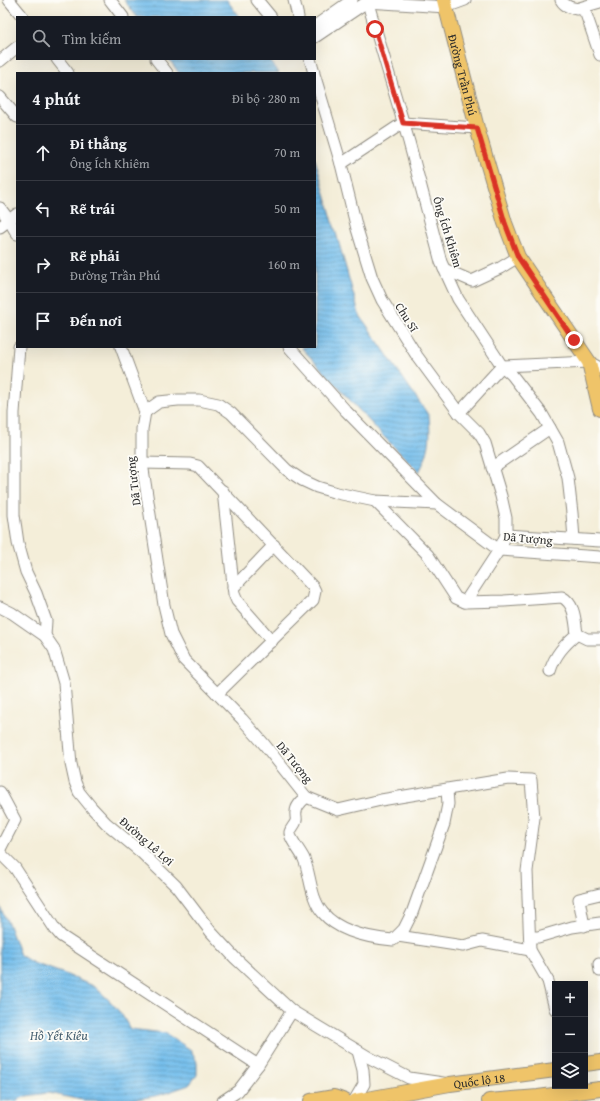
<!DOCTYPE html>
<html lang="vi">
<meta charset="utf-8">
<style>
:root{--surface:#171b24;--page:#20242c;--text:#f1f3f6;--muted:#9ea1a6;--line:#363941}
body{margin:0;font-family:"Gentium Book Plus",serif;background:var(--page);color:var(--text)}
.controls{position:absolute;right:12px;bottom:12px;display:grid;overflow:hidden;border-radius:0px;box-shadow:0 4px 16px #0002}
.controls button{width:36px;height:36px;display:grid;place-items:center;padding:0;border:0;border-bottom:1px solid var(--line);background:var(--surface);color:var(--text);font:20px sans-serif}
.stop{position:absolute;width:12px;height:12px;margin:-9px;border:3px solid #d93025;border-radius:50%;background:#fff}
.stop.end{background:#d93025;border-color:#fff;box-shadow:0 1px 4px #0008}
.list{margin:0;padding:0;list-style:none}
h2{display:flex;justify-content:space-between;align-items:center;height:52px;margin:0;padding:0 16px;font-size:17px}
h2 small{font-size:13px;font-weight:400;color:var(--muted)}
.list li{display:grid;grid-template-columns:26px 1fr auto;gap:12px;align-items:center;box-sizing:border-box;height:56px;padding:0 16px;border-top:1px solid var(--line)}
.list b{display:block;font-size:15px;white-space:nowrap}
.list p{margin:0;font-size:13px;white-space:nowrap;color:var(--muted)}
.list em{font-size:13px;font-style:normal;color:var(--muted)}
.icon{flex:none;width:22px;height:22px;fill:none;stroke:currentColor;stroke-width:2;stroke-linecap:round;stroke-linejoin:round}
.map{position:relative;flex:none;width:600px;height:1101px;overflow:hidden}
.search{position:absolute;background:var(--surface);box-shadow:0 4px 16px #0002;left:16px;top:16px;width:300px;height:44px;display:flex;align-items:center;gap:10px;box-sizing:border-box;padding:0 14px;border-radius:0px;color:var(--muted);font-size:15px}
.panel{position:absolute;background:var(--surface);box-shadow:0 4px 16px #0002;left:16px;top:72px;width:300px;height:276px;border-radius:0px}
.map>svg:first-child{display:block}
.water{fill:url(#water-rules);stroke:#4f748c}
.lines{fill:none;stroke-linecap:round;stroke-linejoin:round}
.minor-casing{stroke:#908c82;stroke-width:13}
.major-casing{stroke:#908c82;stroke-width:16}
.minor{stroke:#fff;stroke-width:11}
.major{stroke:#efc469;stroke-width:14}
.route{stroke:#d93025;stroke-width:5}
.labels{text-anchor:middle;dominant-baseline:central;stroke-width:3.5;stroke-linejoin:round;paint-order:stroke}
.street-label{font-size:12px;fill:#2b2b2b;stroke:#fdfcf7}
.water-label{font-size:13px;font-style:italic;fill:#445e6f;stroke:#fdfcf7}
</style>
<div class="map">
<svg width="600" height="1101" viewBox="0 0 600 1101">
<defs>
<pattern id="water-rules" width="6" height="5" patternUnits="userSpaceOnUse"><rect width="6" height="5" fill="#73beec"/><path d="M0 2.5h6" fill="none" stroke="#5f9bbf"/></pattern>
</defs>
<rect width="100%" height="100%" fill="#fdfcf7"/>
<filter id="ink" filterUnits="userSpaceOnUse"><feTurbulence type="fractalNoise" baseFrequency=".025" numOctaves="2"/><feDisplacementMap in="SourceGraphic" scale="8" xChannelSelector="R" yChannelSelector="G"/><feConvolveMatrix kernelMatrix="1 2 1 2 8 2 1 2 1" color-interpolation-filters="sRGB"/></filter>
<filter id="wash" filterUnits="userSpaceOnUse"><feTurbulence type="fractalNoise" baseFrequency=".012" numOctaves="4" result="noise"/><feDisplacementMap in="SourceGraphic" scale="16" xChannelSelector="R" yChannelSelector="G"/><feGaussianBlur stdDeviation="0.9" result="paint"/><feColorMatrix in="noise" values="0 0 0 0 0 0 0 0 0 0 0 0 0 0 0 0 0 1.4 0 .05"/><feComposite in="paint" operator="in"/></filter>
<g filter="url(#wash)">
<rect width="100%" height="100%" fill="#f4eed9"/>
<g class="water">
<path d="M 124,0 L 227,0 L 239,17 L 137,17 Z"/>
<path d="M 169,59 L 269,59 L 279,73 L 179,73 Z"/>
<path d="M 315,159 L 359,314 L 429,416 C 431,439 430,452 419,472 L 384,437 L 301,347 L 315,347 Z"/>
<path d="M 0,907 L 8,923 L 20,955 L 33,963 L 65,974 L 95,987 L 112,1003 L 122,1015 L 130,1029 L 165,1033 L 191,1050 L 197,1062 L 197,1075 L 189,1085 L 160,1095 L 127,1101 L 82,1100 L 49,1093 L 26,1096 L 15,1101 L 0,1101 Z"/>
</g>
</g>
<g filter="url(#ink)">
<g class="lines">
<defs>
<g id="minor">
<path d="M 9,0 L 23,17"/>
<path d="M 110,0 L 123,17"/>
<path d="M 257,0 L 271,17"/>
<path d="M 294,0 L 298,17"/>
<path d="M 367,0 L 409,142 L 441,262 L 458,299 L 502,366 L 512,375 L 542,414 L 558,442 L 568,478 L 572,513 L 574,539"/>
<path d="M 561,0 C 565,7 574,9 582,9 L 586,14 L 600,55"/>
<path d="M 576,9 L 600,2"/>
<path d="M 315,26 L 352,0"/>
<path d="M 315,37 L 367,2 L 446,7 L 465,0"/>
<path d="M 57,59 L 68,73"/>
<path d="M 156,59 L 167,73"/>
<path d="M 310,59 L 314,73"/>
<path d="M 0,61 L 17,47"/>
<path d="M 315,77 L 341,164 L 357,229 L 372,278 L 382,300 L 417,356 L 459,413 L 479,433 L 485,443 L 501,496 L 506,518 L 506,535 L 499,550 L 465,602"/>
<path d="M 0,97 L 17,117"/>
<path d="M 341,164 L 403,123 L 477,128"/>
<path d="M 0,208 L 9,220 L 17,234"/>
<path d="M 0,227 L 17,214"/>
<path d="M 444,269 L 472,281 L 500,268 L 518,257"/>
<path d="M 19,347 L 14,413 L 14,515 L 18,543 L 26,572 L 36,593 L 46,621 L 45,636"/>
<path d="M 121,347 L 145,412 L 142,429 L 142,463 L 164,605 L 171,634 L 184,660 L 242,719 L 264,744 L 306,797 L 338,810 L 381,800 L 508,779 L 531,780 L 534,818 L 527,871 L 530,950 L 548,981 L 555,1009"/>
<path d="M 289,347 L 346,411 L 437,504"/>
<path d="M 145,412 L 159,402 L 178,400 L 199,400 L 218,404 L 231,413 L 287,470 L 302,480 L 317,487 L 337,493 L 375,501 L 437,504 L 499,550 L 600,557"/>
<path d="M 459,413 L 502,366 L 589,362 L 600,368"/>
<path d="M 142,463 L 190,464 L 198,466 L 313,587 L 315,591 L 313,600 L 217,694"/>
<path d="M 492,468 L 550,428"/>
<path d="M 223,491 L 234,594 L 237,601 L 272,641"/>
<path d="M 375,501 L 428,555 L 456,598 L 465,602 L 504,601 L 562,597 C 575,604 575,620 577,634 L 587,639 L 600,639"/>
<path d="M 506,535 L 600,541"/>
<path d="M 233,588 L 274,545"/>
<path d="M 0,607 L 12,613 L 45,636 L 54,649 L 64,683 L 71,764 L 75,782 L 79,792 L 92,808 L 106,823 L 142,853 L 176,886 L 211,932 L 235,958 L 292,1011 L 370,1058 L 409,1078 L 443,1083"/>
<path d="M 550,671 C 555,655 564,645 577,634"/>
<path d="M 0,792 L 15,820 L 0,849"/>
<path d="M 306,797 C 302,801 296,806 296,812 C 295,815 297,818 296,821 C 295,825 291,828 290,832 C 289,838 301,852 304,859 C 311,876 310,898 323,913 C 339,932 370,938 393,940 L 404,929 L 412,913 L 444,824 L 448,804 L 447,790"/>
<path d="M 0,853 L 15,868 L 55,929 L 61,936 L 258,1065"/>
<path d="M 584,926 L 579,899 L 600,894"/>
<path d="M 398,936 L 463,946 L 482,941 L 530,950"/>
<path d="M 530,937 L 538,937 L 572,927 L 600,923"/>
<path d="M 599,964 L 600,971"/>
<path d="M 223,1101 L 238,1091 L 258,1065 L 292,1011"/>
<path d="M 354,1101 L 364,1084 L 363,1070 L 358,1051"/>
</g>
<g id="major">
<path id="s1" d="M 444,0 L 477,128 L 505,223 L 518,257 L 589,362 L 600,409"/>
<path d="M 585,1064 L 600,1062"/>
<path d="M 311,1101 L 334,1097 L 345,1101"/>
<path id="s2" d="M 356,1101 L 450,1084 L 555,1070"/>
<path d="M 489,1101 L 538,1097 L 600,1089"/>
</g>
</defs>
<use href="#minor" class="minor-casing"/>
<use href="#major" class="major-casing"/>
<use href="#minor" class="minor"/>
<use href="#major" class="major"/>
</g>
</g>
<g class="lines" filter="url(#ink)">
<path class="route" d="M 375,29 L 403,123 L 477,128 L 505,223 L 518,257 L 574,340"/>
</g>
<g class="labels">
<g class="street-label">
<text stroke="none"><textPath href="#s1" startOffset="77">Đường Trần Phú</textPath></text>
<text transform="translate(448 232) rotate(73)">Ông Ích Khiêm</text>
<text transform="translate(407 317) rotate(58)">Chu Sĩ</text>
<text transform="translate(133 481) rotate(-97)">Dã Tượng</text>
<text transform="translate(528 538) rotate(5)">Dã Tượng</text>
<text transform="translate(295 762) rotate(51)">Dã Tượng</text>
<text transform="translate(147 841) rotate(41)">Đường Lê Lợi</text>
<text stroke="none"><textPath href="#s2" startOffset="125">Quốc lộ 18</textPath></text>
</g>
<g class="water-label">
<text x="59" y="1035">Hồ Yết Kiêu</text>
</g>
</g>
</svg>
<div class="controls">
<button>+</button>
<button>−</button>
<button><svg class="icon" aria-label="layers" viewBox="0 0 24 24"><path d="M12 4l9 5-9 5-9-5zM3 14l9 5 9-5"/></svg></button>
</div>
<div class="stop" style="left:375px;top:29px"></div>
<div class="stop end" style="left:574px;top:340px"></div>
<div class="search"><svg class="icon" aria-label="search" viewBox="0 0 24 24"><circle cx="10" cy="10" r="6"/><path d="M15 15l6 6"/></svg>Tìm kiếm</div>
<section class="panel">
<h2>4 phút<small>Đi bộ · 280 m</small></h2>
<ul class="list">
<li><svg class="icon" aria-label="ahead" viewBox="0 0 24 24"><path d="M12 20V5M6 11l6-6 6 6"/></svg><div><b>Đi thẳng</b><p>Ông Ích Khiêm</p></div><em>70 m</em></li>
<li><svg class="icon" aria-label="left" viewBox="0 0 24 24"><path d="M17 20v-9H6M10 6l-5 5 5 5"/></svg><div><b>Rẽ trái</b></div><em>50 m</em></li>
<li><svg class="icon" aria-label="right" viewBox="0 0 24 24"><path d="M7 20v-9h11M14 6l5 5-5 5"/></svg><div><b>Rẽ phải</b><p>Đường Trần Phú</p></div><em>160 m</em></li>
<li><svg class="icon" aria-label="arrive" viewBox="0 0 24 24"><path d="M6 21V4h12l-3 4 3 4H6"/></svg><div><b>Đến nơi</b></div></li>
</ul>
</section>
</div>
